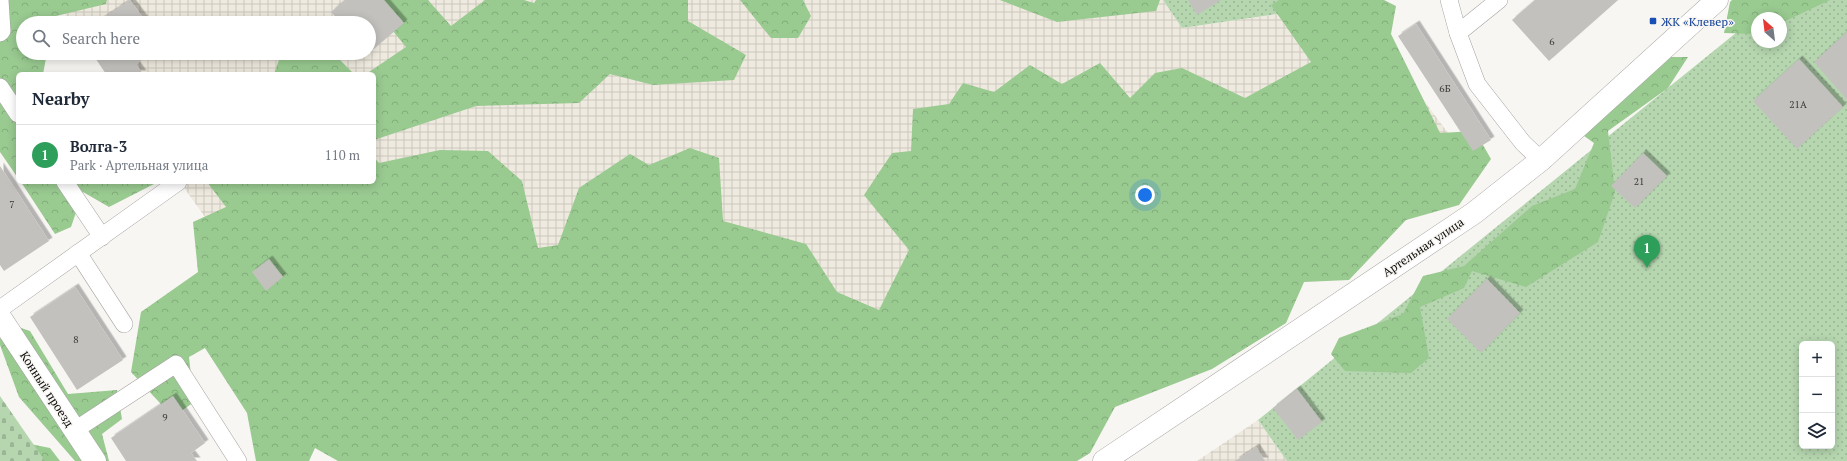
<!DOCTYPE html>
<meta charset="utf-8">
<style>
:root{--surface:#fff;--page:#f6f6f7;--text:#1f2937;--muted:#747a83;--line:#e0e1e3;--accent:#ea580c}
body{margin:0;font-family:"PT Serif",serif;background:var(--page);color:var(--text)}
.controls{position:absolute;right:12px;bottom:12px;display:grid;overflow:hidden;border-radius:6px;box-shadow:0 2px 10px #0003}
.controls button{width:36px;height:36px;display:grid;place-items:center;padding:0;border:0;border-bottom:1px solid var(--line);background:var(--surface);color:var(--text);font:20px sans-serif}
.compass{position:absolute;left:1751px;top:12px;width:36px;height:36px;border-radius:50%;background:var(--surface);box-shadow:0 2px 10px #0003;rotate:332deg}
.you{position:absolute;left:1145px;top:195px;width:14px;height:14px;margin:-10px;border:3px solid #fff;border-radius:50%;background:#1a73e8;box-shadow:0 0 0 6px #1a73e833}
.badge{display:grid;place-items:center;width:26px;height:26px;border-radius:50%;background:var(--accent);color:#fff;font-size:13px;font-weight:700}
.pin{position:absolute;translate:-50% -33px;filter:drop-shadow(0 1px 2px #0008)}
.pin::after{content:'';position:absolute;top:21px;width:14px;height:12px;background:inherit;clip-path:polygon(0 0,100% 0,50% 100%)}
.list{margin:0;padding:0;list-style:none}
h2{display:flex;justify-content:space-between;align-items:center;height:52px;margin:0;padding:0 16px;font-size:17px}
h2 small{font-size:13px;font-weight:400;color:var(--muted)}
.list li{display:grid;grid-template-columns:26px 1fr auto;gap:12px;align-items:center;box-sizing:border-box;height:60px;padding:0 16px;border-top:1px solid var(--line)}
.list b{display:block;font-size:15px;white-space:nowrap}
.list p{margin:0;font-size:13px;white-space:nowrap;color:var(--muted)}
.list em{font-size:13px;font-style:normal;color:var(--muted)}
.icon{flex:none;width:22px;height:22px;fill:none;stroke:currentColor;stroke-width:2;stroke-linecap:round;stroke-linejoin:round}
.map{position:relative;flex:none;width:1847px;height:461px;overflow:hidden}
.search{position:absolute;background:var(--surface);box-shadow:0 2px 10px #0003;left:16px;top:16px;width:360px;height:44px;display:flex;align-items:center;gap:10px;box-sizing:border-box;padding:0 14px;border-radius:22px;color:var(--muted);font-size:15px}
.panel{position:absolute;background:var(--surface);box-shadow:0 2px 10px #0003;left:16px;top:72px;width:360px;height:112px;border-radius:6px}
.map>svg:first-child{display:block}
.industrial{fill:url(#industrial-grid)}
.grass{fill:url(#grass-dots);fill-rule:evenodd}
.forest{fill:url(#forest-crowns)}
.cemetery{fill:url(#cemetery-stones)}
.building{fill:#c3c1be;filter:url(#shadow)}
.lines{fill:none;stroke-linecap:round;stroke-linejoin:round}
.service-casing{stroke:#a4a3a0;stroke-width:18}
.minor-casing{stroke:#a4a3a0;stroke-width:23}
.tertiary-casing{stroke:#a4a3a0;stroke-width:23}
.service{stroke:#fff;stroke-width:17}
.minor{stroke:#fff;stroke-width:22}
.tertiary{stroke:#fff;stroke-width:22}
.transit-dot{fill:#1a4fb4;stroke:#f8f6f3;stroke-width:1.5}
.labels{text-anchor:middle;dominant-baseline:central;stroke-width:3;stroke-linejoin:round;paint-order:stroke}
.number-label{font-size:10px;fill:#3a3938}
.transit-label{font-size:12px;fill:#164399;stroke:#f8f6f3;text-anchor:start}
.street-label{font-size:12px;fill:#0d0c0b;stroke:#f8f6f3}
</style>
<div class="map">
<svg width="1847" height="461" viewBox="0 0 1847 461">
<defs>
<pattern id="industrial-grid" width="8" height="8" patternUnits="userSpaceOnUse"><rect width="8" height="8" fill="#efeadf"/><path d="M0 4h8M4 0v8" fill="none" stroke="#ccc8be"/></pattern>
<pattern id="grass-dots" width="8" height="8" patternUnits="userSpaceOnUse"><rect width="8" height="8" fill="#b5d6af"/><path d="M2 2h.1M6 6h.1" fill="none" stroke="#9ab695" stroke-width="1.8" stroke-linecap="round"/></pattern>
<pattern id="forest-crowns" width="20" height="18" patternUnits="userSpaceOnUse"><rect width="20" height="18" fill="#99ca90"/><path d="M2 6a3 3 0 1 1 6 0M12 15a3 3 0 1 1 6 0" fill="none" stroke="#83ac7b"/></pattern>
<pattern id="cemetery-stones" width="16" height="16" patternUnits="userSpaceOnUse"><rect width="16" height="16" fill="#b5d6af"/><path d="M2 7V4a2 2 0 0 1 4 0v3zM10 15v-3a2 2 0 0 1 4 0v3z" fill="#9ab695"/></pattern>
<filter id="shadow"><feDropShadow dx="3.5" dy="-3.5" stdDeviation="0" flood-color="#0004"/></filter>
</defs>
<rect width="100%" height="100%" fill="#f8f6f3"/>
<g class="industrial">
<path d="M 55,0 L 1163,0 L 1182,28 L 1351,3 L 1466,157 L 1027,461 L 239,265 L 180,182 L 374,182 L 374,74 L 106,74 L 92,53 L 369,53 L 369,23 L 71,23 Z"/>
<path d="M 1258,420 L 1287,461 L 1197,461 Z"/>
</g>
<g class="grass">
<path d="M 1163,0 L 1353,0 L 1351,3 L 1182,28 Z"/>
<path d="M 1829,0 L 1847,0 L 1847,461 L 1287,461 L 1258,420 L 1758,15 ZM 1757,18 L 1781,18 L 1781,42 L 1757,42 ZM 1802,344 L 1832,344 L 1832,446 L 1802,446 Z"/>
</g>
<g class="forest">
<path d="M 0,0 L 107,0 L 106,4 L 56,16 L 54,23 L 23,23 L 23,53 L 47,53 L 43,74 L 18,74 L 18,178 L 0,152 Z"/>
<path d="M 375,0 L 428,0 L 451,26 L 485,0 L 524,0 L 534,3 L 536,0 L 688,0 L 688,21 L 746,55 L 734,80 L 653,85 L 610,74 L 579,103 L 476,106 L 374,140 L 374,74 L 366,74 L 406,47 L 375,9 Z"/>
<path d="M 740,0 L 803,0 L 811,16 L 798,38 L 771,38 Z"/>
<path d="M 1000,0 L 1160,0 L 1156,11 L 1057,22 Z"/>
<path d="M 1279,0 L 1384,0 L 1396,6 L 1391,34 L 1440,133 L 1475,131 L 1491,159 L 1459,205 L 1406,220 L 1349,280 L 1304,282 L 1286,323 L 1212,369 L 1115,407 L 1090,453 L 1077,461 L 338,461 L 315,448 L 309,461 L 256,461 L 247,413 L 205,348 L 189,357 L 194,402 L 173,417 L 131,372 L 141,312 L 198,272 L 193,222 L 226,207 L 207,182 L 374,182 L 374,157 L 379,163 L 440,150 L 488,151 L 522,181 L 538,248 L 558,245 L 579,188 L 630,154 L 649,165 L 690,148 L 719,158 L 723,221 L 806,244 L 837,292 L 879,310 L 909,250 L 864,195 L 892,153 L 911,151 L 913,109 L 949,104 L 963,83 L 994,92 L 1030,65 L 1062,84 L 1100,63 L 1130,98 L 1155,73 L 1182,68 L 1245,98 L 1311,62 L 1271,5 Z"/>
<path d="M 1732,0 L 1830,0 L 1781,23 L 1781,18 L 1757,18 L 1756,34 L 1724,33 L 1730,2 Z"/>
<path d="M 284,53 L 333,53 L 354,74 L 274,74 L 281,54 Z"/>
<path d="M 1643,57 L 1688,57 L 1668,88 L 1608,131 L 1615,192 L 1598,242 L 1526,287 L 1472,271 L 1464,288 L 1420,307 L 1429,358 L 1411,373 L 1345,371 L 1331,354 L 1339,338 L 1403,314 L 1423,276 L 1464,266 L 1532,206 L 1575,189 L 1594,143 L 1570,126 Z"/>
<path d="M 21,182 L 154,182 L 154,184 L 109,207 L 83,192 L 71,227 L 55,234 Z"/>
<path d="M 12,325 L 30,331 L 68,394 L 117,390 L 122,419 L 102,434 L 109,461 L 75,461 L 19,397 L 0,345 L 0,339 Z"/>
<path d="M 0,438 L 50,448 L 60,461 L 0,461 Z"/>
</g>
<path class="cemetery" d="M 0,396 L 45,461 L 0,461 Z"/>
<g class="building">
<path d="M 130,0 L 147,23 L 96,23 Z"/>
<path d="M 345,0 L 384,0 L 404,23 L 369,53 L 369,23 L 341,23 L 331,12 Z"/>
<path d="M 1188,0 L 1221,0 L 1197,15 Z"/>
<path d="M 1535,0 L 1618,0 L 1549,61 L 1512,20 Z"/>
<path d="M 1416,24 L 1491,140 L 1473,151 L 1398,36 Z"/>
<path d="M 1847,32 L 1847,100 L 1814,62 Z"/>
<path d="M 92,53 L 153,53 L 136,64 L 143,74 L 106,74 Z"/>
<path d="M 1799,59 L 1843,107 L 1797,149 L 1753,101 Z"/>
<path d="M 1643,153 L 1667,176 L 1635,208 L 1611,186 Z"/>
<path d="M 0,166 L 49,241 L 4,271 L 0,265 Z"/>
<path d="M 269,259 L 283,277 L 266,291 L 252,272 Z"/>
<path d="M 1487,279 L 1520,313 L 1481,353 L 1447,319 Z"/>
<path d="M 75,287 L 123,360 L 77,390 L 30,317 Z"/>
<path d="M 1297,389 L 1322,422 L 1298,440 L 1273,408 Z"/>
<path d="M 173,396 L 205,443 L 191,453 L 197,461 L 126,461 L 111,438 Z"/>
<path d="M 1256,447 L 1265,461 L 1235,461 Z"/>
</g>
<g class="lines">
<defs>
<g id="service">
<path d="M 0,0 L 2,31 L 0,33"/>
<path d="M 1449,0 L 1458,33 L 1477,84 L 1523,143 L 1541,160"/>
<path d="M 1458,33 L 1499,0"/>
<path d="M 0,87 L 18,114"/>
<path d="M 65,182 L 102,237"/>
<path d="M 78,253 L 124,324"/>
<path d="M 0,309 L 178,182"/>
<path d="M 75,430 L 176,364 L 238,461"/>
</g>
<path id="minor" d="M 0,317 L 95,461"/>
<path id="tertiary" d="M 1104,461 L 1474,213 L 1541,160 L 1717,0"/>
</defs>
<use href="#service" class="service-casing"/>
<use href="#minor" class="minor-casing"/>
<use href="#tertiary" class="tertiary-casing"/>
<use href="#service" class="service"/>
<use href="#minor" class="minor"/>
<use href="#tertiary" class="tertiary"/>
</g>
<rect class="transit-dot" x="1649" y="17" width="8" height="8" rx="2"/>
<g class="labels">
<g class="number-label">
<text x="1552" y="41">6</text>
<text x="1445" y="88">6Б</text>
<text x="1798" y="104">21А</text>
<text x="1639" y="181">21</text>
<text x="12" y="204">7</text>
<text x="76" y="339">8</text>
<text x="165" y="417">9</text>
</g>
<g class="transit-label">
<text x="1661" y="21">ЖК «Клевер»</text>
</g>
<g class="street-label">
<text transform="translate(1423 247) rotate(-34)">Артельная улица</text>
<text transform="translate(47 389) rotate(57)">Конный проезд</text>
</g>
</g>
</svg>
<div class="controls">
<button>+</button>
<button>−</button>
<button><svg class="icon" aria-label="layers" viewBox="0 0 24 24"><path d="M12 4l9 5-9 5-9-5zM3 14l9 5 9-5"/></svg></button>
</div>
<svg class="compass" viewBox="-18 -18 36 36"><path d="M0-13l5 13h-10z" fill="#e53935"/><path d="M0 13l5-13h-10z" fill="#747a83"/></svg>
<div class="you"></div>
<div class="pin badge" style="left:1647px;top:268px;background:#2e9e5b">1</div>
<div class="search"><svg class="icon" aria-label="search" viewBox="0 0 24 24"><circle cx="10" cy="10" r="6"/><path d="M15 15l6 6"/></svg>Search here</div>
<section class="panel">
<h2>Nearby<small></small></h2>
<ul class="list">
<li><span class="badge" style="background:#2e9e5b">1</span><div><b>Волга-3</b><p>Park · Артельная улица</p></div><em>110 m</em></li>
</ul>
</section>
</div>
